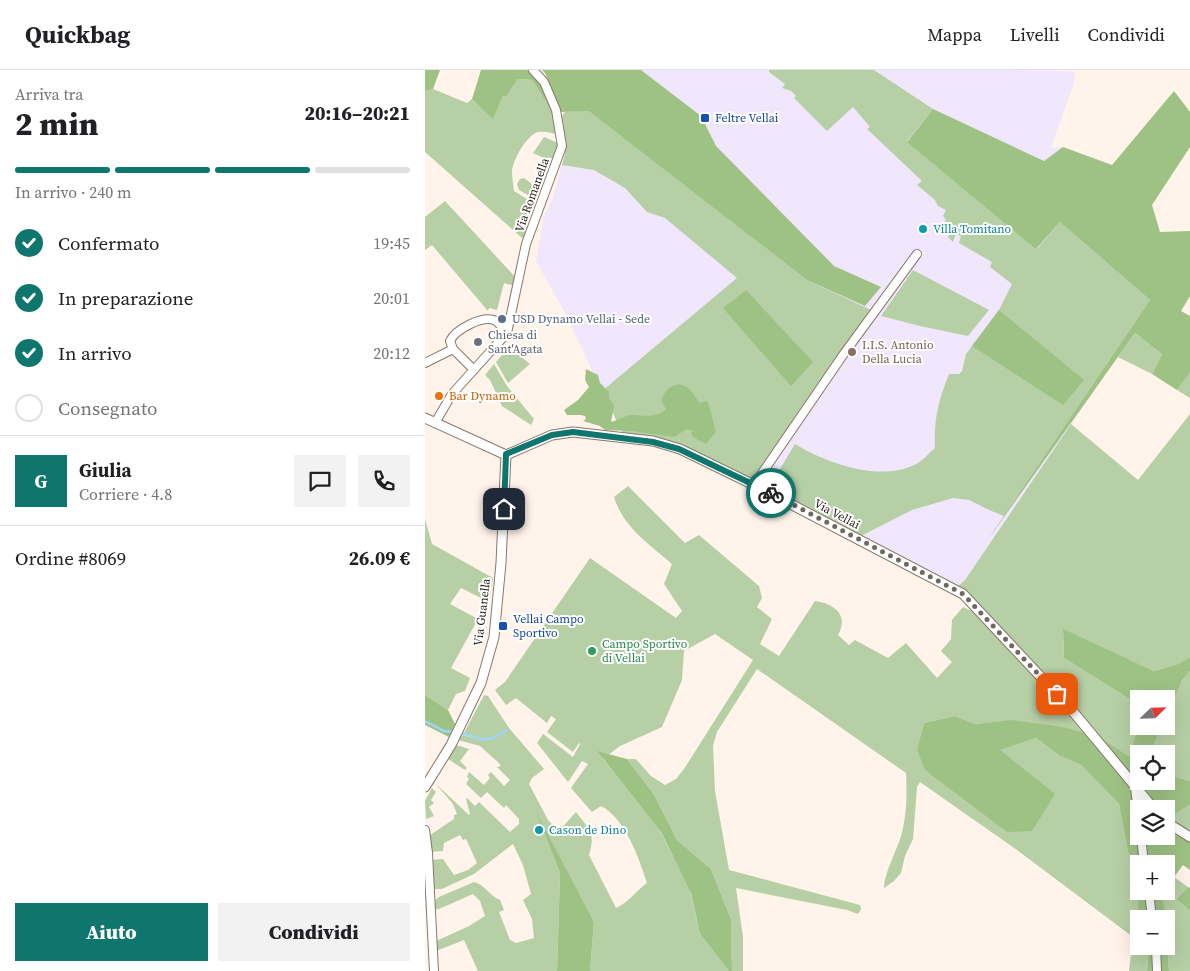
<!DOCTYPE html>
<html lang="it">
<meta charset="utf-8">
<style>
:root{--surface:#fff;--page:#f2f2f2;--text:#202124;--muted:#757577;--line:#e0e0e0;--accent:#0f766e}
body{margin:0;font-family:"Source Serif 4",serif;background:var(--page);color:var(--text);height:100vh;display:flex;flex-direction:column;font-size:19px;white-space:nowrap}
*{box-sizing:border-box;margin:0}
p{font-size:16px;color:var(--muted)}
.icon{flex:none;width:28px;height:28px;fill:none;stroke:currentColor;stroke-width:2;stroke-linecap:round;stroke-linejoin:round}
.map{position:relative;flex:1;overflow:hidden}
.side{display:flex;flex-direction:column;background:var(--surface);width:425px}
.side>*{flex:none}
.needle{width:32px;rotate:67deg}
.controls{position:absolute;left:705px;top:620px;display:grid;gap:10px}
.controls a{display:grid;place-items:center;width:45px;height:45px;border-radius:0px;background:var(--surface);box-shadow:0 5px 20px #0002;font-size:25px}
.pin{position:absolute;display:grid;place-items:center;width:42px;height:42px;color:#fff;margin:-21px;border-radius:10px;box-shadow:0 2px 8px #0006}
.courier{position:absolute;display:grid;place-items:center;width:50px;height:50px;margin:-25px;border:4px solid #0f766e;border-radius:50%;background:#fff;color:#222;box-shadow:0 1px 6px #0007}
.head em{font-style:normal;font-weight:800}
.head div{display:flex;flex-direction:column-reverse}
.head{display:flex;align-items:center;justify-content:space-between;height:85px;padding:0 15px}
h1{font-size:32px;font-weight:800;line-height:38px}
.bar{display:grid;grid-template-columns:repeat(4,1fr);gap:8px 5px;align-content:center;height:60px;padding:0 15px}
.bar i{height:6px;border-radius:4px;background:var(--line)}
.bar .selected{background:var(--accent)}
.bar p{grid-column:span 4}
.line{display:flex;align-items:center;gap:12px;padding:0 15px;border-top:1px solid var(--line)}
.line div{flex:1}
.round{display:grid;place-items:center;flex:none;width:52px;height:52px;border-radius:0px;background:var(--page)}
ol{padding:0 15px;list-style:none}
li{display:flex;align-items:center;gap:15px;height:55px}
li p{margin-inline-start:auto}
li .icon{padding:5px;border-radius:50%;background:var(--accent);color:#fff;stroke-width:4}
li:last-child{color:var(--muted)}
li i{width:28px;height:28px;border:2px solid var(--line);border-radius:50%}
.button{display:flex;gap:10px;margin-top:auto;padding:10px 15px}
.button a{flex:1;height:58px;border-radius:0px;background:var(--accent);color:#fff;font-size:20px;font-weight:800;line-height:58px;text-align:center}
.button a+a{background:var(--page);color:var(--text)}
header{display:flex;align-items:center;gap:30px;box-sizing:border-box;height:70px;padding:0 25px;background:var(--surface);border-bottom:1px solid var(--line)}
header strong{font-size:24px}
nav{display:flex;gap:28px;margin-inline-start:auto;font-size:18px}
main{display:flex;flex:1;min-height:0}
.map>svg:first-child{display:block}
.education{fill:#f0e7fd}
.green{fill:#b6cfa5}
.forest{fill:#9ec284}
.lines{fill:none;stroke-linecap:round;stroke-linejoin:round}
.stream{stroke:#9ed6f8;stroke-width:2.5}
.minor-casing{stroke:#88786a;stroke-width:10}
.tertiary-casing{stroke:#88786a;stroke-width:11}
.minor{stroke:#fff;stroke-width:8}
.tertiary{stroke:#fff;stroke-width:9}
.done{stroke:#706861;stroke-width:5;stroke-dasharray:0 9}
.route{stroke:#0f766e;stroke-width:6}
.transit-dot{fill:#1a4fb4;stroke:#fff;stroke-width:2}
.culture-dot{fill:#0f9aa8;stroke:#fff;stroke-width:2}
.service-dot{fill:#5c6f8a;stroke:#fff;stroke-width:2}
.worship-dot{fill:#6b7280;stroke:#fff;stroke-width:2}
.education-dot{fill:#8d6e63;stroke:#fff;stroke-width:2}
.food-dot{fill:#e8710a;stroke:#fff;stroke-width:2}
.leisure-dot{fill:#2e9e5b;stroke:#fff;stroke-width:2}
.labels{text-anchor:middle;stroke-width:4;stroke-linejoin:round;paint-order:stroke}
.transit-label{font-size:12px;fill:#164399;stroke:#fff;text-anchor:start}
.street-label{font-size:12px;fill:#231d17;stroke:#fff}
.culture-label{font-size:12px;fill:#0d838f;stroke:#fff;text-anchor:start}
.service-label{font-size:12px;fill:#4e5e75;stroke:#fff;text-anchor:start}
.worship-label{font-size:12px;fill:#5b616d;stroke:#fff;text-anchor:start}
.education-label{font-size:12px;fill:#785e54;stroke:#fff;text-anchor:start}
.food-label{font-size:12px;fill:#c56008;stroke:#fff;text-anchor:start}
.leisure-label{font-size:12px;fill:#27864d;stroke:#fff;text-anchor:start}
</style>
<header>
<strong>Quickbag</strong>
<nav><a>Mappa</a><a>Livelli</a><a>Condividi</a></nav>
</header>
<main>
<section class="side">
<div class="head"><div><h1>2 min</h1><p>Arriva tra</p></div><em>20:16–20:21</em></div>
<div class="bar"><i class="selected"></i><i class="selected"></i><i class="selected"></i><i></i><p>In arrivo · 240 m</p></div>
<ol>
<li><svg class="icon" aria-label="check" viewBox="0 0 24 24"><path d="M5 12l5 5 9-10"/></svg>Confermato<p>19:45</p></li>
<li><svg class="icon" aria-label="check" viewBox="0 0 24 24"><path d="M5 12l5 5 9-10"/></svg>In preparazione<p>20:01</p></li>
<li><svg class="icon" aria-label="check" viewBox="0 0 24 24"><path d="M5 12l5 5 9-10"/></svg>In arrivo<p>20:12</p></li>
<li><i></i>Consegnato</li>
</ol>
<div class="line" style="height:90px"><b class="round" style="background:var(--accent);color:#fff">G</b><div><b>Giulia</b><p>Corriere · 4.8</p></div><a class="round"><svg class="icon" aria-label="chat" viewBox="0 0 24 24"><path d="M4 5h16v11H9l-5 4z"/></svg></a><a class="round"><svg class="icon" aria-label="phone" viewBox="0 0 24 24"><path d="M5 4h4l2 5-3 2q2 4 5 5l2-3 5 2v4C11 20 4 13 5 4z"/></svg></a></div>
<div class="line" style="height:65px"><div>Ordine #8069</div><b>26.09 €</b></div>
<div class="button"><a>Aiuto</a><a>Condividi</a></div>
</section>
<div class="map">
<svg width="765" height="901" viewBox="0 0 765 901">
<rect width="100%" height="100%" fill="#fff3ea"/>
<!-- education -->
<path class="education" d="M164,0H582L639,1L649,2L650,10L626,78L638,77L687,95L739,168L765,178V180L540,510L532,517L331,411L324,410L177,321L140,243L111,191L119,146L128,128L140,83L137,46Z"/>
<!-- green -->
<path class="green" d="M344,0H449L508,39L482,71L612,179L635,152L725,230L579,446L564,440L544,430L528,428L487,440L436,466L344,417L370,374C401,393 454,412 489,395C497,392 504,383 510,378C509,348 513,332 524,304H534L537,301L541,284L574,240L587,214L565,197L567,192L534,173L536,166L531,164L528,172L523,167L524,162L514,157L521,150L518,146L521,140L513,136L510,130L492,115L497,111L442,59L445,57L428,37L402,61L369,28L371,26L366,21L357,18L360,14L344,2Z
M93,9L107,10L119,28L118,14L128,42L133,65C127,63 120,61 113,62C102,65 88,89 87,101C87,107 88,114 89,121L108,133L100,167L97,168L0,82V21L8,19L42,33L47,29L68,48L78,26L81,27Z
M164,40L382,210L446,240L329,408L324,410L280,388L198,364L177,321L312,208L240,148L222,142L200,118L169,100L137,95L140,83L137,46L140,42Z
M119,67L133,73L130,88H119L108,83Z
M99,108L115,120L110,129L94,120L92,114L95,109Z
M20,131L92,209L90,216L79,213L72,240L64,238L63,241L7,175L0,180V147Z
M488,200L564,240L543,266L495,256L456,246Z
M710,263L737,284L727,304L693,287Z
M84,277L105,294L83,313L71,292Z
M69,294L82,316L109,349L106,355L77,336L65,310L60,305Z
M765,303V328L752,320Z
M765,344V587L753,594L729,601L638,560L639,588L714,635V654L704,686L667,662L532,517L540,510L646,354L713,410Z
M203,416L260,473L274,465L334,516L337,528L332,537L347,549L335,574L354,586L390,531C410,534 424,545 413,565L424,575L430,570L463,588L481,573L512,608L527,592L516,581L526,569L527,550L538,537L555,545L663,664L580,651L550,654L530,646L499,653L492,679L574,680L611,668L635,686L656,695L694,734L703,782L711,803L713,845L715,849H714V876H724L722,901H704L708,867L592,780L495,712L492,717L488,769L480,786L476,803L469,811L459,818C459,804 472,780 476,766C482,745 482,724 481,703L332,599L292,662L288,676L290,721L304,800L435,835L436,839L433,844L422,840L311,818L318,867V901H307L306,849L286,799L252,770L228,723L202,689H211L226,706L240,715L251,709L259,699L328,590L290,564L259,581L257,610L237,657L195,676L178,689L234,759L265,820L275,864L304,901H165L169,852L115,752L135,803L132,901H53L39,870L11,881L9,872L44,856L60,846L55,831L48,824L14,839L7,840L9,831L14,827L49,812C60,815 65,826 75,830L79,840L74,842L85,870L91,873L109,868L107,849L98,830L106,824L98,795L88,774L49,804L17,819H10L7,816L5,790L18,789L29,805L43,800L52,793L41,769L38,770L35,765L19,773L18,781L4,782L2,767L29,749V745L32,744L28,734L10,713L44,745L45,744L41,729L42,728L50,736L54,732L85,762L94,754V749L81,735L79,738L62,722L56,728L41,714L44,709L42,707L44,702L59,715L65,708L63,705L66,702L79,716L85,710L72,697L76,696L74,693L55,676L33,670L38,665L49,668L39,663L59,625L63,626L84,658L119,699L107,708L104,714L123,750L134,761L151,742C164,759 171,763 164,785L191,838C203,833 211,821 222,813C214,788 200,748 176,736L167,742L146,718L163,694L157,691L143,712L112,673L118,664L148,687L155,674L161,678L154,673L148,682L122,662L131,649L126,646L122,653L91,628L81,635L70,620L80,612L165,488L251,548L257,541L239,514L247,494C224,474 198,457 189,427Z
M0,449L7,474L68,508L64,532L36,518L25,534L53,549L26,598L45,608L40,621L31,624L23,640L0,625Z
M765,601V711L741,704V684H725L737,656H741C741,637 753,615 765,601Z
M31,675L44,679L35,691L42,698L40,700L23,689Z
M7,718L11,722L6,730L9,733L4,737L9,746L1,749L0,731Z
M765,735V767L741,750Z
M749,807L763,817L751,829L765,841V901H744L738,822L747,818Z"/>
<!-- forest -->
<path class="forest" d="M0,0H15L8,19L0,21Z
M56,0H106L118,14L120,30L107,10L93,9L81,27L78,26L68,49L47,29Z
M117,0H216L276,46L291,76L409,196L456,217L440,236L382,210L164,41L136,42L120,3Z
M749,21L765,42V77L727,135L735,162L765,161V226L756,241L765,246V303L752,320L727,304L737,284L710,263L562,471L725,230L635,152L611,179L482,72L508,39L619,91L638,77L687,95Z
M321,220L388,292L366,316L298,238Z
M574,240L659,310L638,335L547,276Z
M161,299L173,305L175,313L184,322V328L189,336L186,352C192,350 200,346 206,345C218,345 231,349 241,339L236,330C238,327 240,322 243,319C257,307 268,321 274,333L282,331C286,339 288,353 291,362L281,374L268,367L266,363L268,361L262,359L249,367L207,361L180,360L175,356L158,351L161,349L160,346L156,345H142L139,340L153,330L164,317L160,310Z
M638,559L729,601L753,594L765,587V601L757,611L741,646V629H714V635L639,588Z
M0,625L23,640L30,654L24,667L0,655Z
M530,646L550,654L586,650L638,657L663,664L724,739H714V766L751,765L765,772V800L758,795L749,807L747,818L741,820V794H714V821H740L738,822L740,849H715L713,845L711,803L703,782L694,734L656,695L635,686L611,668L575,680L630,724L607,761L582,762L500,700L492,679L499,653Z
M714,654V656H737L725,684H714V711H741V704L765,711V735L741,750V739H730L667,662L704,686Z
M172,681L202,689L228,723L252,770L286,799L306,849L307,901H304L275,864L266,823L236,762Z
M111,742L169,852L165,901H132L135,803Z
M763,817L765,818V841L751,829Z
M741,861L744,901H722L724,876H741Z"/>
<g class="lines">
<!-- stream -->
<path class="stream" d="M0,651L19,661L29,662
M35,663C59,668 57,676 82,660"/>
<!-- minor casing -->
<g class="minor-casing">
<path id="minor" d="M0,293L28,279
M49,300L28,279L25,271C30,260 58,244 71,251C75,254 79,260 82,263
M10,353L27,324L82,263L101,174L137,76L131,40L119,12L108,0
M329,415L418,285L492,184
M710,718L714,748
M0,760L3,783L9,901
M716,766L719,794
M724,821L727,849
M731,876L732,901"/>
</g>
<!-- tertiary casing -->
<g class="tertiary-casing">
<path id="tertiary" d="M0,348L81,385L127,365L148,362L228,371L255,379L329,415L538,524L645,638L729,739
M0,717L26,675L56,613L69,567L76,493L81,385
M741,752L765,767"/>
</g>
<!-- minor -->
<use href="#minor" class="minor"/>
<!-- tertiary -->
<use href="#tertiary" class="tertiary"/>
</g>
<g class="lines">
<!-- done -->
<path class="done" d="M346,423L538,524L632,624"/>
<!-- route -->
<path class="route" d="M79,439L81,384L127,365L148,362L228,372L254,379L346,423"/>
</g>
<!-- markers -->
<g class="transit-dot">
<rect x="275" y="43" width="10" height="10" rx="2.5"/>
<rect x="73" y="551" width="10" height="10" rx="2.5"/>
</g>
<g class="culture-dot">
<circle cx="498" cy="159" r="5"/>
<circle cx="114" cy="760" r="5"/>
</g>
<circle class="service-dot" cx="77" cy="249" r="5"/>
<circle class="worship-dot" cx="53" cy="272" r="5"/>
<circle class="education-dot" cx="427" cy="282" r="5"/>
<circle class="food-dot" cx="14" cy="326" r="5"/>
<circle class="leisure-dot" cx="167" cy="581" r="5"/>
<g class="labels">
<!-- transit labels -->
<g class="transit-label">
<text x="290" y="52">Feltre Vellai</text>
<text x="88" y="553">Vellai Campo<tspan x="88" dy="14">Sportivo</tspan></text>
</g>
<!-- street labels -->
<g class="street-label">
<text transform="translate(107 125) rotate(-70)" y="4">Via Romanella</text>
<text transform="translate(412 444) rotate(28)" y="4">Via Vellai</text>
<text transform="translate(57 542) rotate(-83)" y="4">Via Guanella</text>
</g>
<!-- culture labels -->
<g class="culture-label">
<text x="508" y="163">Villa Tomitano</text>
<text x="124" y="764">Cason de Dino</text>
</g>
<!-- service labels -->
<g class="service-label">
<text x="87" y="253">USD Dynamo Vellai - Sede</text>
</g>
<!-- worship labels -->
<g class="worship-label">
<text x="63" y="269">Chiesa di<tspan x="63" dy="14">Sant'Agata</tspan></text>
</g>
<!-- education labels -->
<g class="education-label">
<text x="437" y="279">I.I.S. Antonio<tspan x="437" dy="14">Della Lucia</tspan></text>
</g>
<!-- food labels -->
<g class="food-label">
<text x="24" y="330">Bar Dynamo</text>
</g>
<!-- leisure labels -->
<g class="leisure-label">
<text x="177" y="578">Campo Sportivo<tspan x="177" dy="14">di Vellai</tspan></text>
</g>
</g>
</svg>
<div class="controls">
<a><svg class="needle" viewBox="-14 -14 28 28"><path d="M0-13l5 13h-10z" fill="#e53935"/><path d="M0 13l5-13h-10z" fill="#757577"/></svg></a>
<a><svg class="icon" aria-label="locate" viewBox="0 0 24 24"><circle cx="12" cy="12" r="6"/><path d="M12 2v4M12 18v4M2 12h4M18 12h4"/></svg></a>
<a><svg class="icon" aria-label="layers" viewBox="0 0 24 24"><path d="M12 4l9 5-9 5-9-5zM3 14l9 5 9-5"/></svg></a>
<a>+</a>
<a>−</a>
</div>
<div class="pin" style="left:632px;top:624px;background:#ea580c"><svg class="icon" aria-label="bag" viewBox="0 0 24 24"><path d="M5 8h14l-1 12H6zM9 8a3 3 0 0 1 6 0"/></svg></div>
<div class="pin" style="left:79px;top:439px;background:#1f2937"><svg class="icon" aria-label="home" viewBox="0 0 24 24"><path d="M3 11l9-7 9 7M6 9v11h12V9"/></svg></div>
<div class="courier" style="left:346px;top:423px"><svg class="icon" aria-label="bike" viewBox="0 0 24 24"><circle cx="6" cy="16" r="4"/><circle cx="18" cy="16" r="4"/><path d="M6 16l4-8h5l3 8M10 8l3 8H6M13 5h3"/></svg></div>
</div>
</main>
